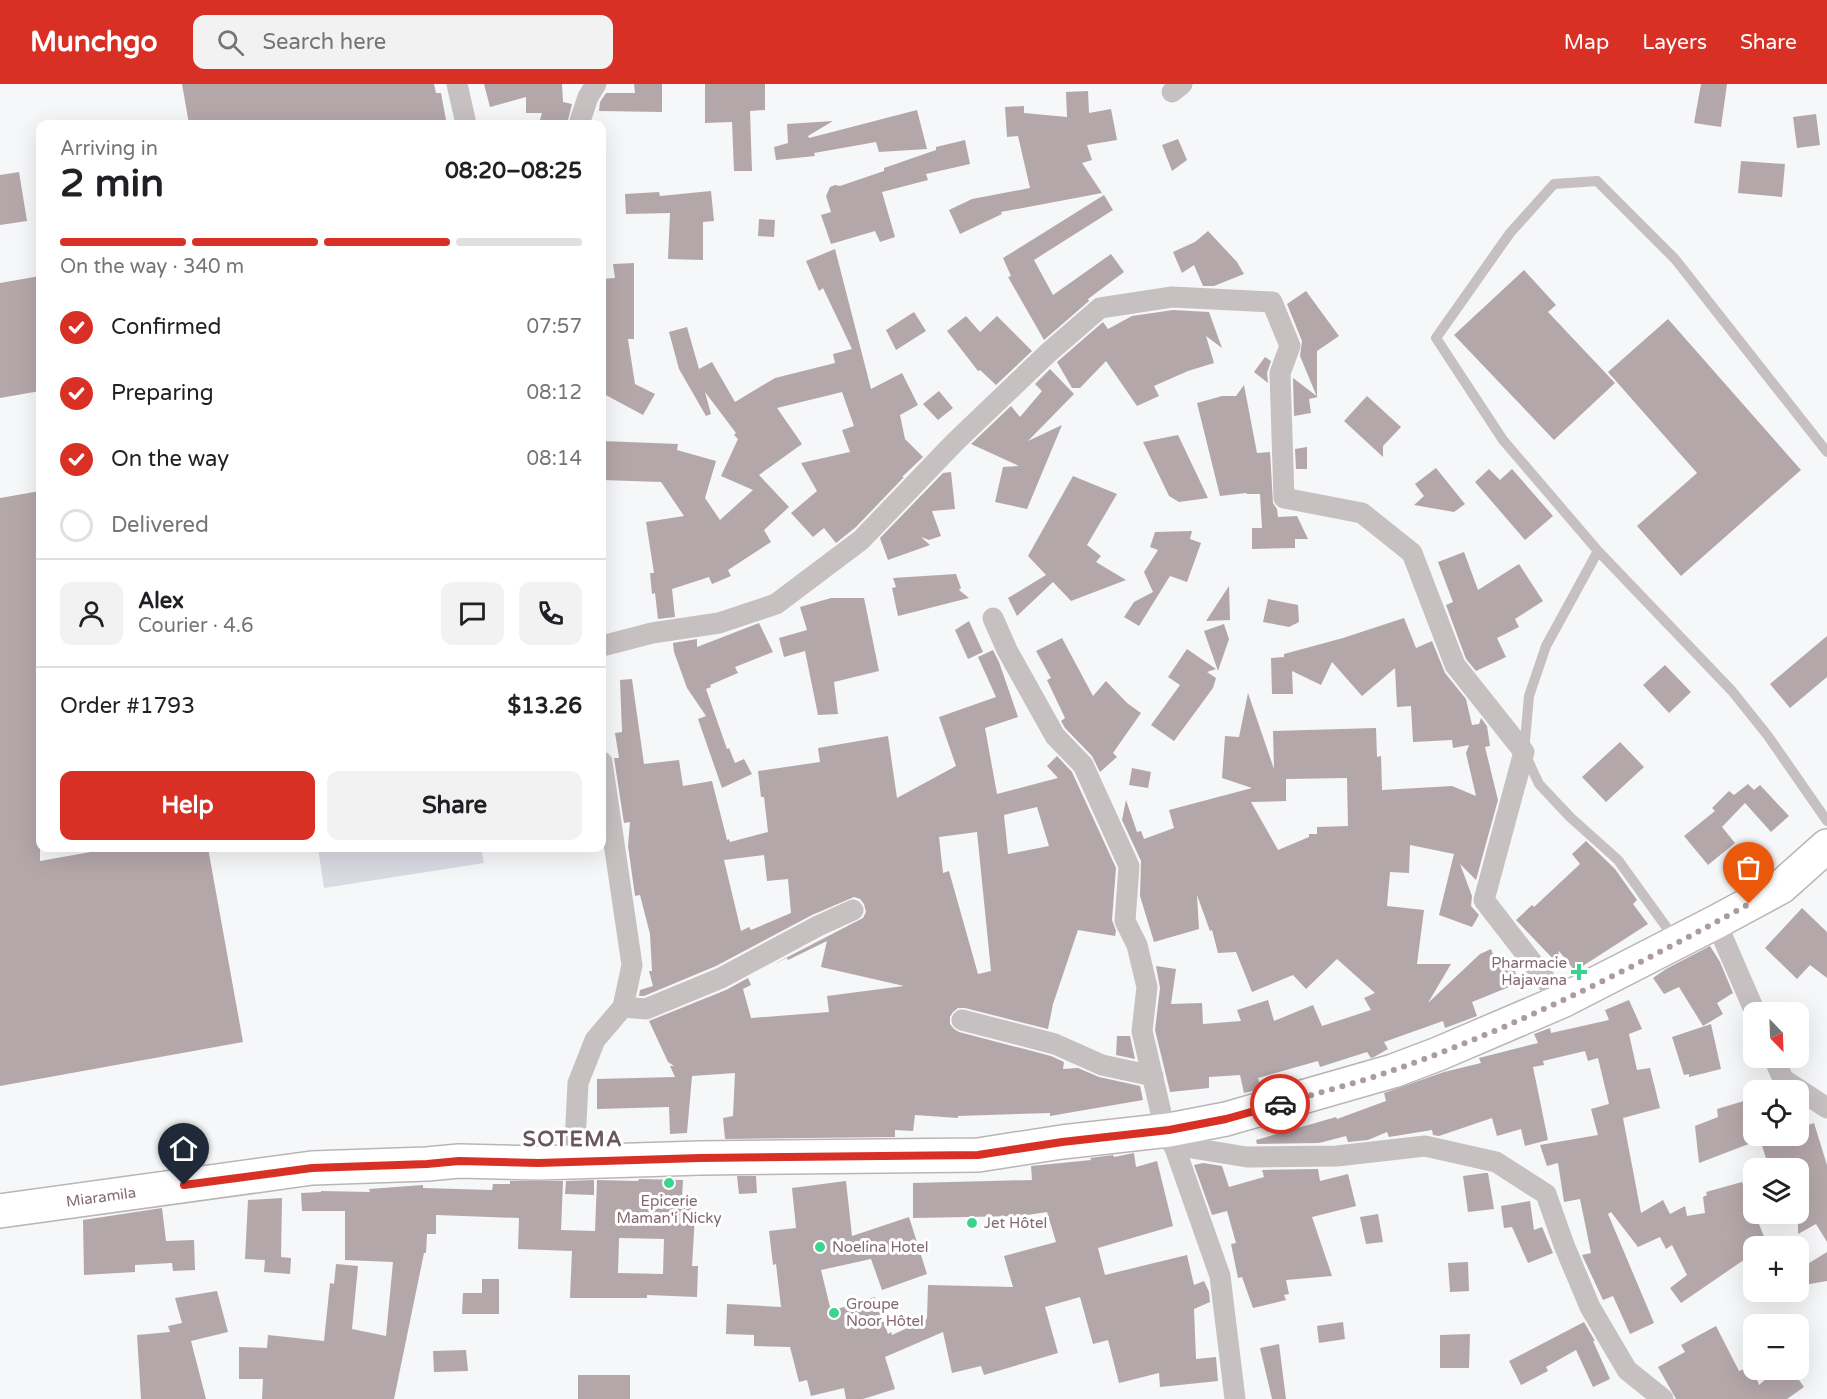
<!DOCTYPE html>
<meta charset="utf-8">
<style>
:root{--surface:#fff;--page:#f2f2f2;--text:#202124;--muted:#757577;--line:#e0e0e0;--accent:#d93025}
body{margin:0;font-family:"Varela Round",sans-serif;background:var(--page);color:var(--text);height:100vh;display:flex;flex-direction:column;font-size:22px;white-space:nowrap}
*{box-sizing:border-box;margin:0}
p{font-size:20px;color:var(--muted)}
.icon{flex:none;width:33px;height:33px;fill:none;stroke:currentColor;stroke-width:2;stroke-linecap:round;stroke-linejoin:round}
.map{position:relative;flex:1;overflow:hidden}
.sheet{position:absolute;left:36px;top:36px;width:570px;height:732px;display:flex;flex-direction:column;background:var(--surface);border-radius:12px;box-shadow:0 6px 24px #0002}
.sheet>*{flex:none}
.needle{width:39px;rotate:157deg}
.buttons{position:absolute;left:1743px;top:918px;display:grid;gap:12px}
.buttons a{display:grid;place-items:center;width:66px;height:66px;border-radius:12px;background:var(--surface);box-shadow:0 6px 24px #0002;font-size:30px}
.pin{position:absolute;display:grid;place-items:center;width:51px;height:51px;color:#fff;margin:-62px -26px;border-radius:50% 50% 50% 0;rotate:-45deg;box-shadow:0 0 6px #0007}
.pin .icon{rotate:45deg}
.courier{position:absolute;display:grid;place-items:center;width:60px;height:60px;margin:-30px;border:4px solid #d93025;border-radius:50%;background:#fff;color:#222;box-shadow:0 2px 8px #0007}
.headline em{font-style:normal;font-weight:700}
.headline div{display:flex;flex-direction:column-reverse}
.headline{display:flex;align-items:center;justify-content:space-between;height:102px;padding:0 24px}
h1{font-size:39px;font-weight:700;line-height:45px}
.bar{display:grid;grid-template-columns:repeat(4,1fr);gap:9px 6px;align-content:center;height:72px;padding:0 24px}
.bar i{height:8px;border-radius:4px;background:var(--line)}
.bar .selected{background:var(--accent)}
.bar p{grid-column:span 4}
.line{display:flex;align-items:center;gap:15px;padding:0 24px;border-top:2px solid var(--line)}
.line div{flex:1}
.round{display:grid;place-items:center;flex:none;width:63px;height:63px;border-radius:12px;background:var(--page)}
ol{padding:0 24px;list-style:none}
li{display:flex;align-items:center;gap:18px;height:66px}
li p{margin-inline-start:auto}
li .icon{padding:6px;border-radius:50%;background:var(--accent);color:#fff;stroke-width:4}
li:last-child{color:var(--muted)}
li i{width:33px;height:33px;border:3px solid var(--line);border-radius:50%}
.action{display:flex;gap:12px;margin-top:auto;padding:12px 24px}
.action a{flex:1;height:69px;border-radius:12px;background:var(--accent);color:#fff;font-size:24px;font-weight:700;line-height:69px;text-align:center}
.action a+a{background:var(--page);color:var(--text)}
header{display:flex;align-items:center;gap:36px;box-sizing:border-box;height:84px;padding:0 30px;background:var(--accent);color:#fff}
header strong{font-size:28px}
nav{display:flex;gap:33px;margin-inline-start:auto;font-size:21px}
.search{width:420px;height:54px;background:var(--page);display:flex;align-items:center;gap:15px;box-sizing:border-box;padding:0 21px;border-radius:12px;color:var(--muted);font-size:22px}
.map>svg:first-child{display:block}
.green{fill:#dadbe2}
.building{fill:#b4a7aa;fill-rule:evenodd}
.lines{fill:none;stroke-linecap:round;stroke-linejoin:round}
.primary-casing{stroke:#bbb4b5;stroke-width:36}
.service{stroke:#c7c0c1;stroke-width:10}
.minor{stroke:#c7c0c1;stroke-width:21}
.primary{stroke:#fff;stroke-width:33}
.done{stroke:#ac9ba0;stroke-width:6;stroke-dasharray:0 10.8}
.route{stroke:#d93025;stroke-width:8}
.poi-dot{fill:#3ad48e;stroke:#fff;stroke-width:2}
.labels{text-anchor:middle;stroke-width:6;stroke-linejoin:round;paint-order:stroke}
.poi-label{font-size:15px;fill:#846a70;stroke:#fff;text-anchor:start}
.street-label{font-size:15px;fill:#846a70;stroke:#fff}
.district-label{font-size:21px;font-weight:bold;letter-spacing:1.5px;fill:#6a575c;stroke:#fff}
</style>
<header>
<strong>Munchgo</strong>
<div class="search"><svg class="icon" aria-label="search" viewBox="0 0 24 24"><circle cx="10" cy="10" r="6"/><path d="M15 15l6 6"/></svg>Search here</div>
<nav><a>Map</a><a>Layers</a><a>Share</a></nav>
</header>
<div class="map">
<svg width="1827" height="1315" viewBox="0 0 1827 1315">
<rect width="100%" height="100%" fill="#f6f7f8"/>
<!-- green -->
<path class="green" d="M318,764H481L484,779L324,804Z"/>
<!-- building -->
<path class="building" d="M182,0H434L436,9H441L446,36L419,40H189Z
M484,0H562L563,18L572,20L567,40L540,36L542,29H526V13L490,23Z
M634,0H662V28L599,27L600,18L606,9H635Z
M705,0H765V26L750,27L752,87H734L732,38L705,39Z
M1701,0H1727L1721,43L1694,39Z
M1088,7L1089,29L1111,25L1117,56L1087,61L1092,76L1082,79L1102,109L1001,128L1002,130L960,150L949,126L972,115L1030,104L1018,52L1007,53L1005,23L1024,22V29L1067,33L1066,8Z
M917,26L927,65L879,68L876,58L814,69L815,72L776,76L774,63L788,59L787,40L833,37L808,52L809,54Z
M1816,30L1820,61L1797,64L1793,33Z
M1178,55L1187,76L1172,87L1162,61Z
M965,56L970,80L926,90L928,96L882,108L895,153L880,158L875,147L831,160L821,131L831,128L826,112L830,103L835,101L840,102L884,87V84L936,66V63Z
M1741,77L1785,80L1782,113L1738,109Z
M19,88L27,137L0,141V91Z
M711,107L714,137L703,138V176L668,175L670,129L626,130L625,110L659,108L660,112Z
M1104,111L1113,126L1034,176L1053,211L1111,170L1124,188L1088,215L1089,217L1044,256L1008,193L1011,192L1003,174Z
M759,135L775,136L774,153L758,152Z
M1208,147L1237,178L1244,190L1214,202H1203L1194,181L1182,189L1173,168L1195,158Z
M835,165L860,262L853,264L860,262L871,305L902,289L918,321L900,331L905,355L923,373L902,393H904L856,443L836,459L824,444L813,453L791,429L817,407L801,379L850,368L842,346L854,342L842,308L777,324L802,360L759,391L789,423L764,446L771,458L728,486L731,492L712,500L709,493L672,505L675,533L658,535L655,509L652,510L650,489H654L646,438L684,432L661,398L602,396V357L678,360L677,366L716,377L705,414L720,436L753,406L721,392L738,355L734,351L736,349L705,308L711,330L706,332L679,285L669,248L687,243L699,285L712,278L735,318L775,294L835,279L833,270L852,265L823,204L819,207L806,177Z
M634,179V255H628L635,300L655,310L643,331L602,309V195L615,194L613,180Z
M1524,186L1556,221L1548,228L1615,299L1554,356L1454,251Z
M40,192V307L0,314V199Z
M1306,207L1339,252L1317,267V313L1300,272L1302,257L1287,220Z
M1173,226L1209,228L1222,264L1206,252L1214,279L1188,287L1154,302L1159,312L1137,322L1106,277L1080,304H1072L1057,278L1103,238L1108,245L1132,232Z
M914,228L926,247L896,266L886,246Z
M966,232L980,248L997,232L1032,267L996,301L980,286L978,287L947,247Z
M1668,235L1801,386L1681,492L1637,442L1697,389L1608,288Z
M1265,273L1271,277L1267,289L1268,299L1254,288Z
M1050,285L1074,310L1028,357L1062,341L1027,425L995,418L1003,383L1019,382L971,360L1011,322L1020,333L1042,307L1035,300Z
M1293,294L1318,313L1309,315L1311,329L1294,332Z
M1244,301L1257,369L1270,368L1273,419L1277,425L1278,433L1297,432L1308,455H1295V464L1252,465V444H1262L1260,410H1247L1246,409L1220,412L1197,319L1222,312H1236Z
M939,307L953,324L938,336L923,320Z
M1367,312L1401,343L1383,362V373L1344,337Z
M1178,351L1208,414L1179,418L1169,412L1143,358Z
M1307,363V385H1296L1295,365Z
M1436,384L1465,420L1454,428L1414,421L1424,412L1415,400Z
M1489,385L1500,396L1512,385L1553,432L1525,456L1475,398Z
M951,388L955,425L932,427L941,452L929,456L921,453L930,461L888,476L880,454L943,389Z
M1073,392L1117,410L1087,461L1101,472L1096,478L1126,496L1071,517L1053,498L1017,532L1008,514L1046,491L1028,472Z
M40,407V777L113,764H208L243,958L0,1002V414Z
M1192,447L1190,455L1201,459L1187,498L1170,492L1139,542L1124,533L1134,518L1153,508L1144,488L1158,466L1150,463L1155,448Z
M1464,468L1478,506L1519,480L1543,517L1515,535L1519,543L1497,554L1506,573L1476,587L1466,575L1446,521L1453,518L1438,478Z
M956,490L961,504L959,506L969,514L898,532L892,504L896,503L893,494Z
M1229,502L1230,536L1206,537Z
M831,514H864L879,587L834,598L838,630L818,631L805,567L784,573L779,554L807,546L800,523Z
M1268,515L1298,521L1299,538L1289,543L1263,538Z
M1404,534L1416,564L1432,557L1445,589L1466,615L1472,641L1479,640L1481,634L1487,642L1490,662L1485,663L1498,716L1476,796L1460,780L1472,812L1471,822L1479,831L1472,843L1439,831L1454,770L1410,761L1409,789L1390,788L1387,822L1424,826L1417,880H1451L1428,919L1480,870L1491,865L1498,883L1512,879L1519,899L1472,918L1477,932L1445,944L1443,937L1384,958L1388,965L1374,973L1371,974L1367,968L1320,983L1318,977L1258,994L1261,1005L1244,1009L1240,991L1209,993V1004L1170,1008L1155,946L1160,904L1156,882L1176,885L1171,920L1202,919L1203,940L1241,937L1237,926L1268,916L1274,937L1313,921L1322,942L1371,926L1364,914L1375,909L1337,875L1306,905L1293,891L1252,908L1236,868L1218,869L1212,846L1210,847L1197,811L1199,845L1154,858L1140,812L1141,777L1122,736L1126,716L1137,748L1141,747L1144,755L1174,744L1169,726L1252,704L1222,694L1225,652L1239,653L1248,609L1274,685L1273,647L1376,644L1377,673L1381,672L1382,706L1452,702L1476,712L1466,669L1469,661L1453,664L1452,656L1413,658L1411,622L1397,623L1395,584L1362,612L1332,578L1321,601L1292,587L1293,610H1272L1271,574L1284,573V570L1343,554ZM1347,694L1348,742L1317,743V750H1309V753L1278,766L1251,718L1286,717V695Z
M969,537L983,568L968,575L955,546Z
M759,539L773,568L735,583L738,589L710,601L711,603L706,605L727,665L729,664L735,679L744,675L752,690L722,704L698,635L706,632L687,604L674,568L673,559L697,555V563Z
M1224,540L1229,555L1218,587L1204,547Z
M1827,552V593L1790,624L1770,600Z
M1062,554L1093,612L1106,597L1127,619L1141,629L1113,669L1117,673L1100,688L1092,672L1065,644L1061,637L1065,634L1047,596L1051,594L1036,567Z
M1187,565L1216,585L1207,588L1216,594L1213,604L1174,657L1151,641L1180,601L1168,593Z
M993,566L999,578L1018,633L985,644L997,710L1058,694L1047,682L1057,672L1072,688L1116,784L1112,836L1116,847L1115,852L1078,846L1053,920L1048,945L965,924H958L953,928L950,933V940L954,945L959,948L1051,972L1064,978L1063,985L1078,984L1099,993L1140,1002L1143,1016L1050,1032V1029L958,1032V1034L915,1031L913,1047L895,1046V1053L725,1055L723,1034L733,1032L735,989L692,992L687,1049L670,1050L669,1023L597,1025V995L675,993L670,982H674L668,978L649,937L726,906L748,894L751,901L743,905L751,934L829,928L827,912L904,902L821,883L827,857L788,876L787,874L776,879L863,834L866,828L864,820L860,815L854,813L812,831L716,882L644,912H639L640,906L653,902L649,887H652L650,850L640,811L635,812L628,762L630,738L624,739L614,674H619L615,649L622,648L620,596L632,595L644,680L679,676L683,702L712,697L727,756L729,755L730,758L768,748L764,713H761L758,687L820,678L818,664L888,652L897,714L956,682L939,633L996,613L978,573ZM1037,723L1049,762L1008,770L1004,731ZM977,748L991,887L978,890L949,787L943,789L939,753ZM764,771L767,797L788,795L791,829L751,846L749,843L741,847L724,776Z
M1665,581L1691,608L1669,629L1643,601Z
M1620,658L1644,683L1606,718L1582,693Z
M1132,684L1151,688L1148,704L1129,701Z
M1748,700L1754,706L1760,701L1789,732L1771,748L1745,719L1722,743L1735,759L1708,781L1684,752L1715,727L1712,724L1729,707L1734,711Z
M1586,757L1615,785L1637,816L1633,820L1648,840L1575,887L1559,867L1557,879L1516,836L1532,821L1534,823L1580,780L1572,770Z
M1802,824L1827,848V894L1810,881L1797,895L1765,864Z
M1710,862L1720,878L1733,909L1717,919L1723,930L1703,942L1679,903L1664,910L1653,894L1666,885Z
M1629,916L1642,945L1629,950L1637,986L1650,984L1660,1024L1623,1034L1641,1129L1663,1116L1670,1130L1685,1122L1687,1132L1705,1129L1703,1113L1707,1111L1706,1108L1742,1098L1767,1160L1763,1162H1754V1169L1681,1219L1670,1204L1687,1191L1672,1161L1666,1165L1660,1153L1638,1163L1611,1128L1608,1130L1654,1239L1630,1250L1613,1212L1603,1216L1582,1171L1591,1169L1580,1115L1564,1118L1558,1079L1547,1082L1540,1061L1598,1051L1591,1025L1609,1020L1598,974L1588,977L1585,967L1543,977L1544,981L1533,983L1548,1056L1525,1062L1521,1045L1497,1052L1492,1034L1439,1052L1433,1051L1432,1046L1389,1053L1387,1048L1368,1056L1348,1058L1346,1052L1319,1059L1257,1060L1256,1056L1336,1033L1337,1035L1386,1017L1384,1009L1444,988L1481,979L1479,974L1538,959L1534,950L1550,944L1551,949L1609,936L1605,926Z
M1711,940L1721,985L1689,993V990L1684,991L1672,953Z
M1117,952H1130L1135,975L1116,971Z
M1754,1014V1058L1699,1079L1695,1042L1718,1033L1717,1025Z
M1814,1039L1827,1081V1158L1816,1140L1798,1150V1084H1769L1759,1052H1798V1044Z
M1134,1069L1136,1083L1157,1077L1173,1142L1098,1164L1105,1191L1187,1171L1194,1201L1204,1197L1209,1208L1210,1218L1194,1225L1196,1275L1216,1273L1218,1297L1160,1303L1159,1289L1119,1299L1108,1256L1093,1260L1080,1213L1045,1223L1058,1269L984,1291L981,1282L952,1289L943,1248L885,1273L895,1305L863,1315H846L844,1304L811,1312L807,1296L799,1298L790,1263L754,1262V1251L726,1250L727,1220L781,1223L776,1180L773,1181L769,1147L796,1144L792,1104L846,1097L852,1152L909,1133L927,1190L882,1206L871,1175L821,1186L831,1227L875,1213L888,1250L891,1248L892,1251L927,1235L928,1201L1013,1203L1004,1172L1056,1158L1047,1128L1021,1132L913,1134V1099L1032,1096L1031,1082L1091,1076L1090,1074L1113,1071L1114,1073Z
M1203,1079L1222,1082L1229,1103L1264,1093L1262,1086L1318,1085L1320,1097L1348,1090L1356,1122L1312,1133L1332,1192L1286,1196L1289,1210L1284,1211L1286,1216L1253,1224L1242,1193L1238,1194L1231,1160L1236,1159L1227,1127L1212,1131L1194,1081Z
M1485,1089H1488L1494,1125L1468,1128L1463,1092Z
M737,1092H756L757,1109L739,1110Z
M639,1095L683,1096L682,1114L696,1115L692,1182H698L697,1213L647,1211V1214H570L572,1167L518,1165L519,1134L436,1131V1150H427L426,1169H424L394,1315H262L263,1295H239V1263L267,1264L268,1251L324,1257L330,1199L334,1200L336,1180L358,1182L352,1245L386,1252L393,1178L345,1176V1127H302L301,1109L321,1108V1107L370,1108L369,1105L423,1101V1104L492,1106L493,1100H510V1097H563L561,1146L595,1147L597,1096L638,1097ZM619,1154L664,1155L663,1190L618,1189Z
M594,1096V1111L565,1110L566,1097Z
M282,1114L281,1173L291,1174L290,1190L264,1188L265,1176L245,1175L248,1116Z
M1530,1117L1534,1146L1542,1143L1553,1169L1528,1179L1512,1143L1504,1144L1501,1122Z
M162,1124L166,1157L194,1156L195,1186L173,1187L172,1179L135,1181V1188L84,1191L83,1136Z
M1378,1130L1383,1158L1366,1160L1360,1133Z
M1827,1168V1197L1798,1202V1186Z
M1468,1178L1469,1207L1450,1208L1448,1179Z
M482,1195H499V1230H462L463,1209H482Z
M217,1207L228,1248L191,1257L206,1315H141L137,1251L170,1248L168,1242L182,1239L175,1214Z
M1343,1238L1345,1255L1319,1259L1317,1242Z
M1584,1238L1595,1257H1593L1610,1295L1593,1303L1576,1266L1546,1283L1548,1287L1521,1301L1509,1277Z
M1716,1242L1739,1287L1752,1282L1759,1301L1774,1288L1777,1294L1788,1286H1792L1804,1303L1787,1315H1676L1658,1283L1685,1268L1681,1261Z
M1470,1250L1469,1284H1440V1251Z
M1279,1260L1286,1315H1272L1260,1264Z
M466,1266L468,1287L434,1288L433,1267Z
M578,1291H630V1315H578Z"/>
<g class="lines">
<!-- primary casing -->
<g class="primary-casing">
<g id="primary">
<path id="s1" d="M0,1127L312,1084L427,1080L459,1077L538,1079L700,1074L978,1071L1062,1058L1169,1046L1226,1035L1393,987L1438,970L1562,917L1716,838L1781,803L1827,762"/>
</g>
</g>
<!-- service -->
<path class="service" d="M1827,368L1675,175L1597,97L1554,100L1510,149L1436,254L1503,356L1598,467L1732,607L1768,652L1827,737
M1598,467L1546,562L1529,612L1524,668L1539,700L1570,733L1618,776L1675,855"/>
<!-- minor -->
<path class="minor" d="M457,0L466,40
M1172,8L1182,0
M579,40L588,13L596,0
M993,534L1007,566L1055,652L1083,681L1129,782L1125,837L1137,861L1147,903L1142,947L1165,1046
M602,562L652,549L719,539L776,520L861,456L955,358L1048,269L1100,224L1172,213L1272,218L1290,262L1280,289L1284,414L1362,429L1412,469L1455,581L1524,668L1484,816L1562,917
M1716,838L1755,928
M623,923L646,925L721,894L818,842L853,826
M962,936L1055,960L1102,981L1153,992
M1774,974L1783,995L1827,1024
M1170,1050L1220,1192L1235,1315
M1173,1061L1247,1073L1337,1072L1425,1062L1496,1078L1546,1110L1564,1161L1590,1223L1627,1286L1663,1315
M574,1079L578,999L595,956L623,923L632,881L602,678"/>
<!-- primary -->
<use href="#primary" class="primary"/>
</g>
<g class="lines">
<!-- done -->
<path class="done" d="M1280,1020C1318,1009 1357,999 1394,986C1517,943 1635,883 1749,820"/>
<!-- route -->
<path class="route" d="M184,1101L312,1084L427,1080L459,1077L538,1079L700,1074L978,1071L1062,1058L1169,1046L1226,1035L1280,1020"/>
</g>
<!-- markers -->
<g class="poi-dot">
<path d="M1576 879h6v6h6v6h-6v6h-6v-6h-6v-6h6z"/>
<circle cx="669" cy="1099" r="6"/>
<circle cx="972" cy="1139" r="6"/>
<circle cx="820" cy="1163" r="6"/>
<circle cx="834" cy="1229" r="6"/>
</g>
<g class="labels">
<!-- poi labels -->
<g class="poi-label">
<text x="1567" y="884" text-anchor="end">Pharmacie<tspan x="1567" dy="17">Hajavana</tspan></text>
<text x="669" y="1122" text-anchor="middle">Epicerie<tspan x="669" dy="17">Maman'i Nicky</tspan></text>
<text x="984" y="1144">Jet Hôtel</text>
<text x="832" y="1168">Noelina Hotel</text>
<text x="846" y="1225">Groupe<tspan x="846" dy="17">Noor Hôtel</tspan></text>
</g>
<!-- street labels -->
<g class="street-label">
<text dy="5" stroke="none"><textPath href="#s1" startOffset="102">Miaramila</textPath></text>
</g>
<!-- district labels -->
<g class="district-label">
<text x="573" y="1062">SOTEMA</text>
</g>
</g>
</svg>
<div class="buttons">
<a><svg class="needle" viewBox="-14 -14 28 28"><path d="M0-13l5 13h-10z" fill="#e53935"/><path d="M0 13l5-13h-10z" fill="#757577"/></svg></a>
<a><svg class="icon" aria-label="locate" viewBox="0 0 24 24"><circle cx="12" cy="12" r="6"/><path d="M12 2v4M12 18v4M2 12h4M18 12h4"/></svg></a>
<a><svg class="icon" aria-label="layers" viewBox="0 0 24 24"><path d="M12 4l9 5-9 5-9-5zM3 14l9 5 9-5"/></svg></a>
<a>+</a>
<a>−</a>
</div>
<div class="pin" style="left:1749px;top:820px;background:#ea580c"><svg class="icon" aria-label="bag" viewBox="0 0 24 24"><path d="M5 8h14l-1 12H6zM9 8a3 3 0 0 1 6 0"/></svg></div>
<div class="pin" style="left:184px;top:1101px;background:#1f2937"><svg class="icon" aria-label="home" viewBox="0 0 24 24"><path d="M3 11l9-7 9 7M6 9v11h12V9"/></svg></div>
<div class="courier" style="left:1280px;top:1020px"><svg class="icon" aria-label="car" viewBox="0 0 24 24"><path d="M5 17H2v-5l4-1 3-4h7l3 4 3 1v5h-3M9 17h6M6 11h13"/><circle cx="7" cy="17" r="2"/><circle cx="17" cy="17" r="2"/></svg></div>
<section class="sheet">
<div class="headline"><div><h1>2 min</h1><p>Arriving in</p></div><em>08:20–08:25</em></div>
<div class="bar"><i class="selected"></i><i class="selected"></i><i class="selected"></i><i></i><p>On the way · 340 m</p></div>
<ol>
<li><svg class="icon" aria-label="check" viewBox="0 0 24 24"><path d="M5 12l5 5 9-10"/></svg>Confirmed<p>07:57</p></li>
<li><svg class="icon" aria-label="check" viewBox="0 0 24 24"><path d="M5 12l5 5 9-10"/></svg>Preparing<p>08:12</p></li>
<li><svg class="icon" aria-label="check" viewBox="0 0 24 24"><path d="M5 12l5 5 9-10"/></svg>On the way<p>08:14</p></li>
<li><i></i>Delivered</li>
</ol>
<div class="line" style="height:108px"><a class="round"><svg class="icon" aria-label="person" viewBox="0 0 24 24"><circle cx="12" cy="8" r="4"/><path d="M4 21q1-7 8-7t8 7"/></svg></a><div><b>Alex</b><p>Courier · 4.6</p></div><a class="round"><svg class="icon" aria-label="chat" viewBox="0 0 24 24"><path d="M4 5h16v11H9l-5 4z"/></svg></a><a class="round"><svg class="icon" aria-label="phone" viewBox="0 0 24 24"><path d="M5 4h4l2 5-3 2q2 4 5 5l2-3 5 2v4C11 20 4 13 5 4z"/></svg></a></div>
<div class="line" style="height:78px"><div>Order #1793</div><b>$13.26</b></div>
<div class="action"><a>Help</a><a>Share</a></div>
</section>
</div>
